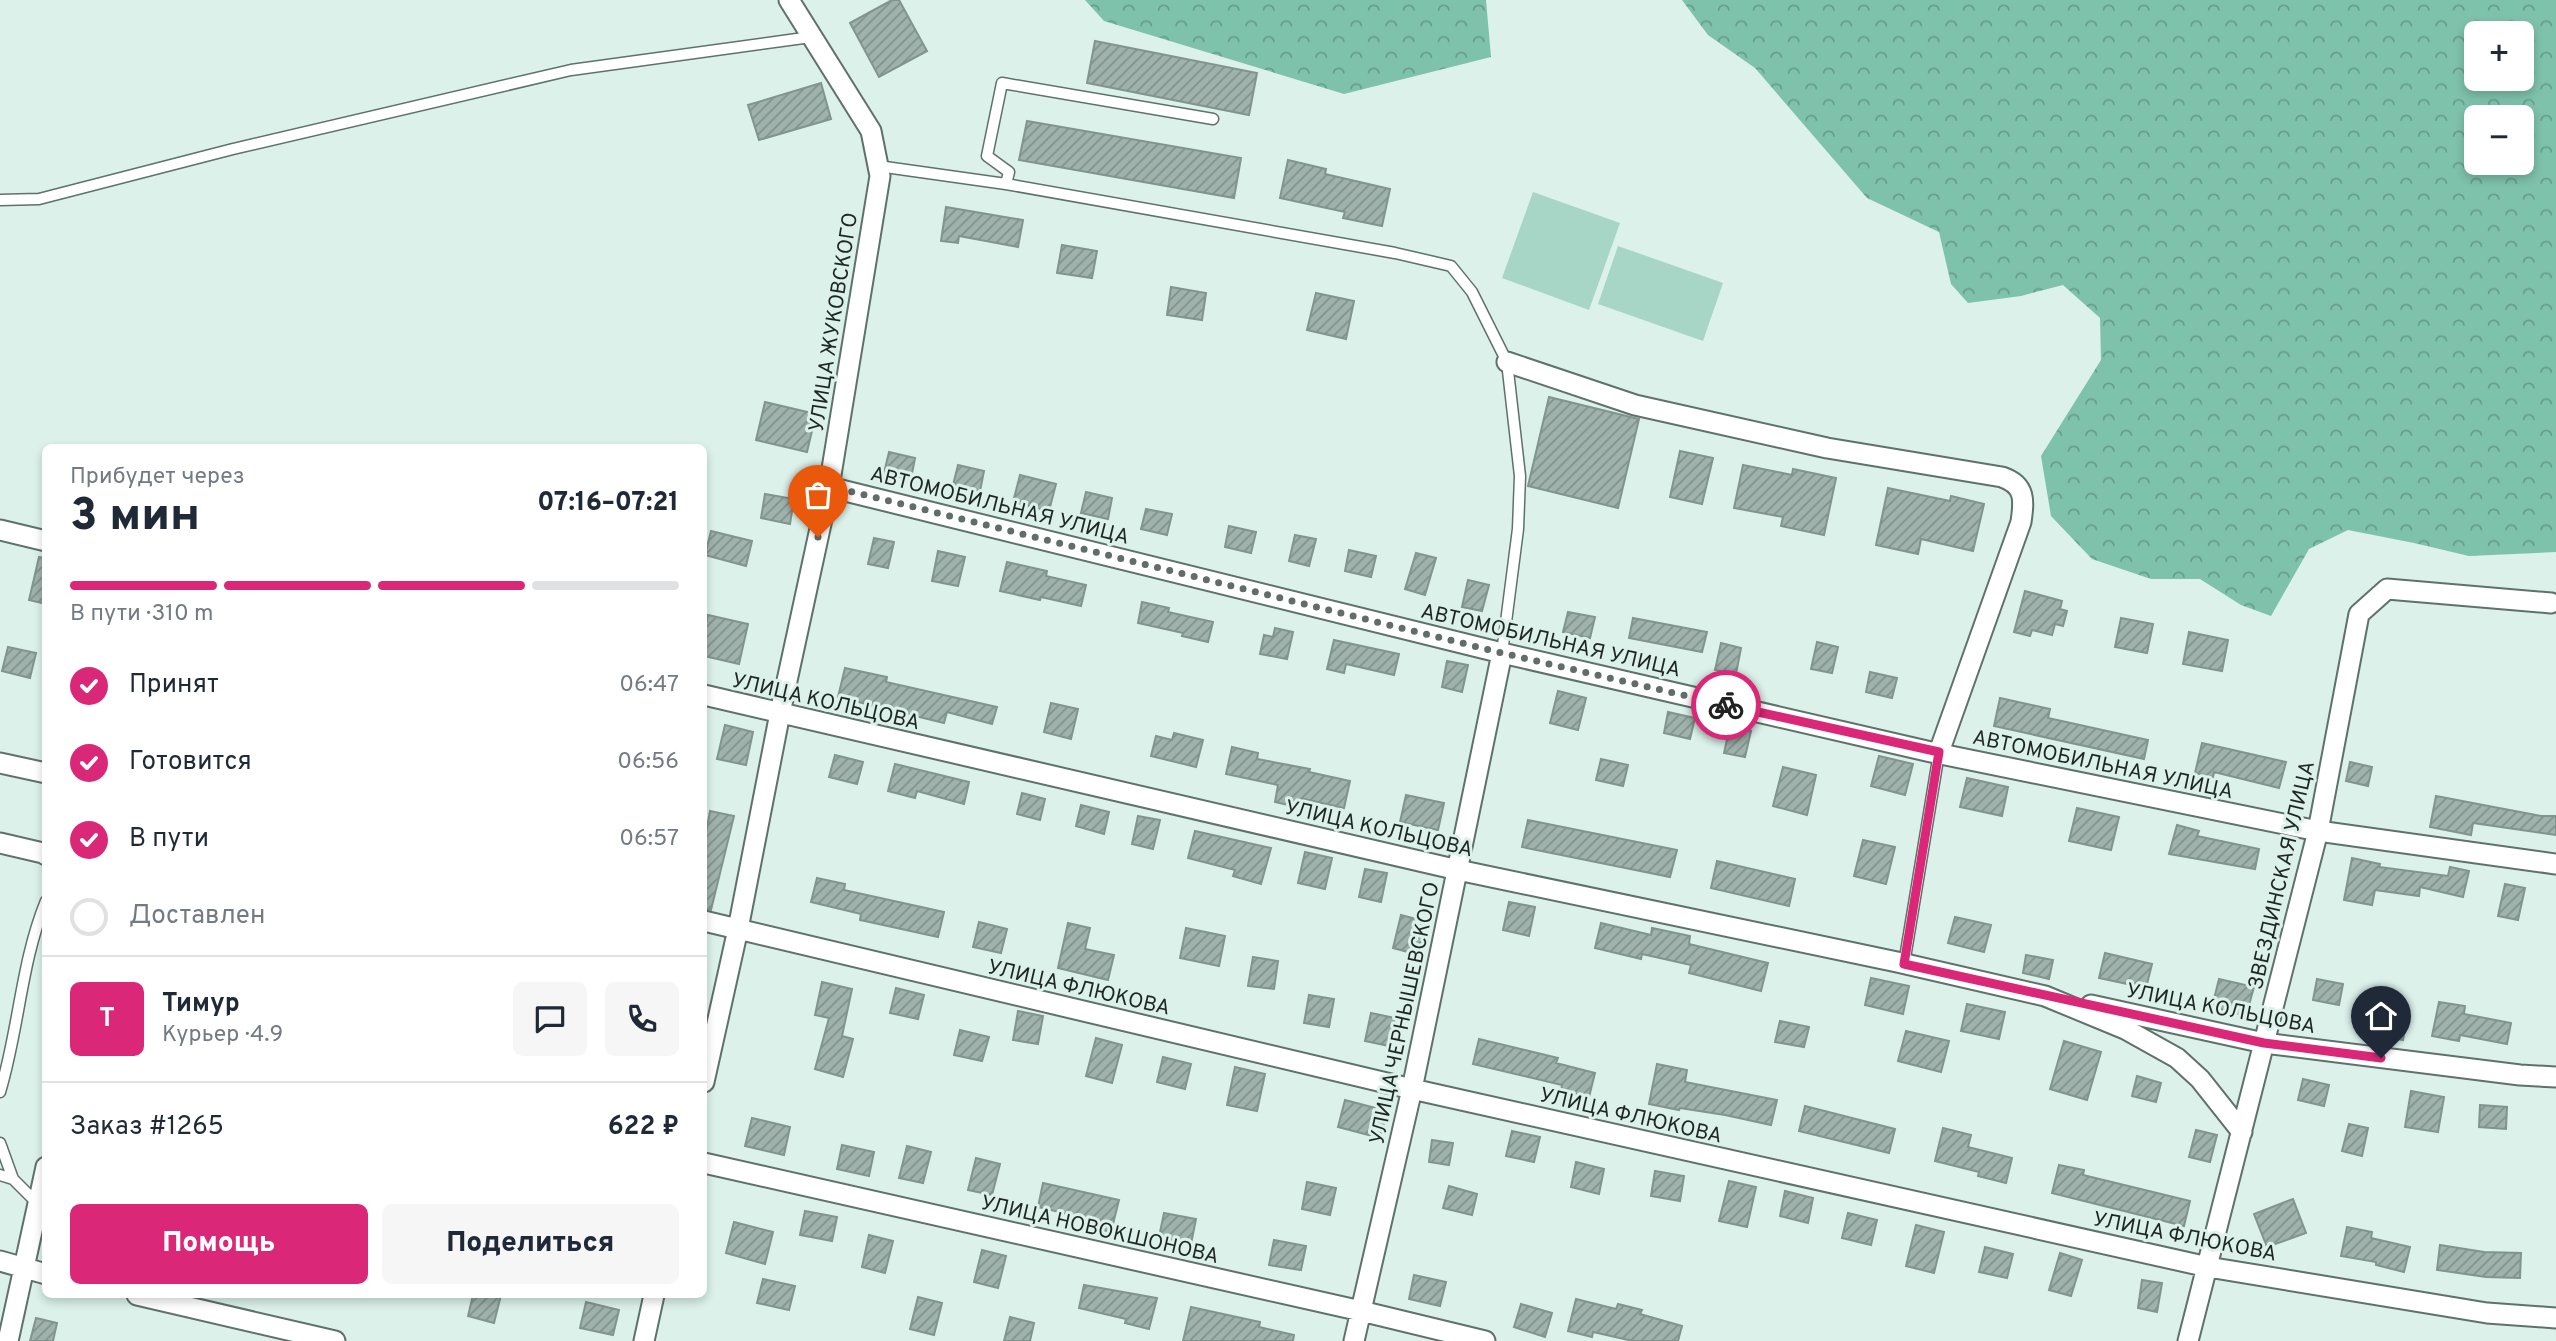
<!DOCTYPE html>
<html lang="ru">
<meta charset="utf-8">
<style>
:root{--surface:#fff;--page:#f6f6f7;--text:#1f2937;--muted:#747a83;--line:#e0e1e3;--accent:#db2777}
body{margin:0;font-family:Overpass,sans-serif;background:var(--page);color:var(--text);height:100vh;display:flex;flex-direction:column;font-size:26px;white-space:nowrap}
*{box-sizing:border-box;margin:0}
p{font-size:23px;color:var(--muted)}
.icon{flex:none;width:38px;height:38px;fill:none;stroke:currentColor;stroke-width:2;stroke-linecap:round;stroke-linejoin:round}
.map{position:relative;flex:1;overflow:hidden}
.side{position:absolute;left:42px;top:444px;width:665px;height:854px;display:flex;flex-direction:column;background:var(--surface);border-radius:10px;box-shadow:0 4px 10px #0003}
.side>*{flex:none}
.buttons{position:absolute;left:2464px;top:21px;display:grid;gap:14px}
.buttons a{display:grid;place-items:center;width:70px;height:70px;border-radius:10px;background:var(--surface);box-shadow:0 4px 10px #0003;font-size:35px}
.pin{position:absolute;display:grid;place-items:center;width:60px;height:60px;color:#fff;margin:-72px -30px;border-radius:50% 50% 50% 0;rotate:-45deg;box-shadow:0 0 7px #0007}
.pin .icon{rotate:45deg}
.courier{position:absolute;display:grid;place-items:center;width:70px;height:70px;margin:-35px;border:5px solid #db2777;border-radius:50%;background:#fff;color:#222;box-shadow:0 2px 9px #0007}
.overview em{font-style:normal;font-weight:800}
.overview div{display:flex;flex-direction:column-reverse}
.overview{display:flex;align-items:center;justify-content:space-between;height:119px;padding:0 28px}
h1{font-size:46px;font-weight:800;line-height:52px}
.bar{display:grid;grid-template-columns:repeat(4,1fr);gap:10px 7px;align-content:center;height:84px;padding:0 28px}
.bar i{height:9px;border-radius:5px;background:var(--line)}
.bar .active{background:var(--accent)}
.bar p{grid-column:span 4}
.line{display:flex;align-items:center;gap:18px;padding:0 28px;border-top:2px solid var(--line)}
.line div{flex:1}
.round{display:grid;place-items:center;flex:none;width:74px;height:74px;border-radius:10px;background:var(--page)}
ol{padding:0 28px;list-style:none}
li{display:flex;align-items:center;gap:21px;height:77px}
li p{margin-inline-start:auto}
li .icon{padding:7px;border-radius:50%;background:var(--accent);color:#fff;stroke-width:4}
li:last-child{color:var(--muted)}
li i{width:38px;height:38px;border:4px solid var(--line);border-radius:50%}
.cta{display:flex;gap:14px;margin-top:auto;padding:14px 28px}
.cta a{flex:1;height:80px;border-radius:10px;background:var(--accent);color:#fff;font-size:28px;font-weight:800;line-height:80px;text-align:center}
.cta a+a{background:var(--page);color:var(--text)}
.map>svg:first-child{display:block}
.forest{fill:url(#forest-crowns);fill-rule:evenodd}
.pitch{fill:#a8d6c6}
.building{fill:url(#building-hatch);stroke:#81948d;stroke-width:2}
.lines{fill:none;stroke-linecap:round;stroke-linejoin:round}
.service-casing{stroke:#5e716a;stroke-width:13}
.minor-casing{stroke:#5e716a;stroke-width:23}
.service{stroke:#fff;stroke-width:10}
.minor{stroke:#fff;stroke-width:19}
.done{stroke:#606d68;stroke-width:7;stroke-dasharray:0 12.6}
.route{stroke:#db2777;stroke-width:9}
.labels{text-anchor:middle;stroke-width:6;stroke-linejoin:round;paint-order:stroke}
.street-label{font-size:21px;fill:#1e2623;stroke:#dbf1e9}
</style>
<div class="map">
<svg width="2556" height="1341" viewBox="0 0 2556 1341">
<defs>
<pattern id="forest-crowns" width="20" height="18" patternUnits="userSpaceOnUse" patternTransform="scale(1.75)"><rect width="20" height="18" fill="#7ec2ab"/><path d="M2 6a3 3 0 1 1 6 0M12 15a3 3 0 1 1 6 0" fill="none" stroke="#679d8b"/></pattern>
<pattern id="building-hatch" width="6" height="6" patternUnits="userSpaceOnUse" patternTransform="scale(1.75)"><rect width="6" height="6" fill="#9fb3ac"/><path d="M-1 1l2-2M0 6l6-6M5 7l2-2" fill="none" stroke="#81918c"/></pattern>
</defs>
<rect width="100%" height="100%" fill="#dbf1e9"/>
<!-- forest -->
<path class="forest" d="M1085,0H1486L1491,57L1344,94L1104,21Z
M1682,0H2556V552L2469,556L2414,543L2348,530L2309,549L2271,616L2241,605L2200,579H2151L2092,559L2051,516L2041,456L2101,360L2100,318L2063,285L2021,296L1968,303L1951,284L1939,232L1867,198L1755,68L1708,35ZM2476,33H2522V79H2476ZM2476,117H2522V163H2476Z"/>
<!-- pitch -->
<path class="pitch" d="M1533,192L1620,223L1589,310L1502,278Z
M1618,246L1723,283L1703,341L1598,304Z"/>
<!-- building -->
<path class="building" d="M892,0H899L927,51L879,77L850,23Z
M1095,41L1257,73L1249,115L1087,83Z
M821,83L831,119L759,140L748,105Z
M1027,121L1241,158L1234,198L1019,160Z
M1288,160L1326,169L1325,174L1390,189L1382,226L1343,218L1345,212L1280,198Z
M946,207L1023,220L1018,247L959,236L958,243L941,241Z
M1062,245L1097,251L1092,278L1057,273Z
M1171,287L1206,293L1202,320L1167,315Z
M1316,293L1354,301L1346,339L1307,330Z
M1549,397L1639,419L1618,508L1528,486Z
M765,402L816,414L807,452L756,440Z
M1680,451L1713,458L1702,504L1670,497Z
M889,452L915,458L911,479L884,473Z
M958,465L984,471L980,491L953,485Z
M1743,465L1792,475L1793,469L1836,478L1824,535L1781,526L1783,517L1734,508Z
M1020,475L1056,484L1049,511L1013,502Z
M1888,488L1950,501L1951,496L1984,504L1973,551L1921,539L1918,554L1876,545Z
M1086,492L1112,498L1108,519L1081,513Z
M765,494L794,499L790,524L761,518Z
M1146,509L1172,514L1167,535L1141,529Z
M1229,526L1256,532L1251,553L1225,547Z
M711,531L752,541L746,566L705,555Z
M1295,535L1316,539L1309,566L1289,561Z
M874,538L894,542L888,568L868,564Z
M1349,550L1376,556L1371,577L1345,571Z
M938,551L965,557L958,586L932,581Z
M1416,553L1436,558L1425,595L1405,589Z
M39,557L46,558V604L29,600Z
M1007,562L1047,571L1046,576L1086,585L1081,606L1041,597L1040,600L1000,591Z
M1468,580L1489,585L1482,611L1462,607Z
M2025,591L2062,601L2060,609L2067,611L2063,626L2055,624L2052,635L2032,630L2030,636L2014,632Z
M1142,602L1169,608L1168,612L1213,622L1208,642L1182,636L1183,633L1138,623Z
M1568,612L1595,617L1590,638L1563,632Z
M708,615L748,624L739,664L704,656V631Z
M1633,618L1707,632L1702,652L1629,638Z
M2121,618L2153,624L2147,653L2115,647Z
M1275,628L1293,632L1287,659L1260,654L1264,635L1273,637Z
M2189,632L2228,640L2222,671L2183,664Z
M1334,640L1399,654L1394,675L1346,664L1344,673L1327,669Z
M1817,642L1838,647L1832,673L1811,669Z
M1721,643L1741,648L1736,674L1715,670Z
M8,647L36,653L30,678L2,671Z
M1447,661L1468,665L1462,692L1442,687Z
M845,668L887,677L886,682L997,707L992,724L947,712L944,723L838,697Z
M1870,672L1897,678L1892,698L1866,692Z
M1558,691L1586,698L1578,730L1550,723Z
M2000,698L2050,709L2048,718L2148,740L2144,759L1994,726Z
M1051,703L1078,709L1071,739L1044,732Z
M1668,712L1695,718L1690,739L1664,733Z
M725,725L753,732L746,765L717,759Z
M1730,726L1751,731L1745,757L1724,753Z
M1174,733L1203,740L1196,767L1151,756L1156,736L1172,740Z
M2202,743L2286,762L2279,788L2214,772L2213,777L2195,773Z
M1232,747L1258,753L1257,759L1310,769L1309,772L1350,781L1344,808L1304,799L1302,808L1275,802L1278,785L1226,774Z
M835,755L863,762L857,784L829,777Z
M1879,756L1913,764L1905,795L1871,786Z
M1601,759L1628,765L1623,786L1596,780Z
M2350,762L2372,767L2368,786L2346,781Z
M895,764L969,782L964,804L917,791L915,798L888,791Z
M1783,767L1816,775L1807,815L1773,806Z
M1967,778L2008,787L2002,816L1960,807Z
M1022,793L1045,799L1040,820L1017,814Z
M1406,795L1444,803L1438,830L1400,822Z
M2436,796L2541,816H2556V835L2473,823L2471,835L2430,827Z
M1081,805L1109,812L1104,834L1076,826Z
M2077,808L2119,817L2111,850L2069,841Z
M710,811L734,816L711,910L704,909V843Z
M1138,816L1160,820L1153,849L1132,844Z
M1528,820L1677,850L1670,877L1522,847Z
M2177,825L2199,831L2197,836L2259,849L2255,869L2169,854Z
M1195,831L1271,848L1261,884L1233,876L1235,870L1188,858Z
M1863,840L1895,847L1886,884L1854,876Z
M1305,852L1332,858L1325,889L1298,883Z
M2352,858L2380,864L2379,867L2448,876L2450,867L2469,871L2463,897L2420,887L2419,896L2375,890L2372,905L2344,900Z
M1717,861L1795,879L1789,906L1711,888Z
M1365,869L1387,873L1381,902L1359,897Z
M817,878L845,884L844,890L944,912L938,937L860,920L861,914L811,902Z
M2505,884L2525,888L2518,920L2498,916Z
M1509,902L1535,907L1529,936L1503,930Z
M1401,915L1427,922L1419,955L1393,948Z
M1955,917L1991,925L1984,952L1948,943Z
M979,922L1007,929L1001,953L973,947Z
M1068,923L1090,928L1085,949L1114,955L1108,980L1058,968Z
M1601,923L1651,935L1652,928L1690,936L1689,944L1768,963L1761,991L1689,973L1691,965L1642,954L1641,959L1595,948Z
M1186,928L1225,936L1219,966L1180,958Z
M2105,953L2152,964L2146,988L2099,978Z
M2026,955L2053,960L2049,979L2023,973Z
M1253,957L1278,961L1274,989L1248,986Z
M1871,978L1909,986L1903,1014L1865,1005Z
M2219,979L2254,987L2246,1016L2212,1007Z
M2317,979L2343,984L2339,1005L2313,1000Z
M822,982L852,989L842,1036L853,1039L843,1077L815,1069L829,1018L815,1015Z
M896,988L924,995L918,1019L890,1013Z
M1309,995L1334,999L1329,1027L1304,1023Z
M2439,1002L2465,1006L2464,1014L2511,1023L2507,1044L2460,1035L2459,1041L2432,1036Z
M1967,1004L2005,1012L1999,1039L1961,1031Z
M1018,1011L1043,1016L1038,1044L1013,1040Z
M1371,1013L1395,1018L1389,1046L1365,1041Z
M2381,1014L2407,1019L2403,1040L2377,1035Z
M1780,1021L1809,1027L1804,1047L1775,1042Z
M960,1030L989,1037L982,1061L954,1055Z
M1906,1031L1949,1041L1941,1072L1898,1061Z
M1096,1038L1122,1045L1112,1083L1086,1076Z
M1479,1039L1558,1058L1556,1063L1595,1073L1589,1097L1561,1091L1562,1085L1473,1064Z
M2064,1041L2101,1052L2087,1100L2050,1089Z
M1163,1057L1191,1064L1185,1089L1157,1082Z
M1657,1064L1687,1070L1685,1082L1777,1100L1771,1125L1725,1115L1680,1108L1679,1110L1649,1104Z
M1235,1067L1265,1074L1257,1111L1227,1105Z
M2137,1076L2161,1083L2156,1102L2132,1096Z
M2303,1079L2329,1085L2324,1106L2298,1100Z
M2411,1091L2444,1097L2438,1132L2405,1127Z
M1345,1100L1387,1111L1380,1138L1338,1127Z
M2480,1105L2507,1107L2506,1129L2479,1127Z
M1805,1106L1895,1129L1889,1153L1799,1131Z
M752,1118L790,1127L784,1155L745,1146Z
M2349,1124L2368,1128L2362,1156L2342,1151Z
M1943,1128L1971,1135L1968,1147L2012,1158L2006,1183L1978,1176L1979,1172L1935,1161Z
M2196,1130L2217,1135L2210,1162L2189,1157Z
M1512,1131L1540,1137L1534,1162L1506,1156Z
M1432,1140L1453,1143L1449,1165L1429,1162Z
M842,1145L874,1152L869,1176L837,1169Z
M907,1146L931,1152L923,1183L899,1178Z
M976,1158L1000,1164L992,1195L968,1190Z
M1576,1162L1604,1169L1599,1194L1571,1187Z
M2059,1165L2084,1170L2083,1175L2190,1201L2184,1226L2052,1193Z
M1655,1171L1684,1176L1680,1201L1651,1196Z
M1729,1181L1756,1187L1747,1227L1719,1221Z
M1307,1182L1336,1188L1330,1215L1302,1209Z
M1043,1183L1119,1200L1111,1232L1087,1226L1089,1219L1038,1207Z
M1449,1186L1477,1194L1472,1215L1443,1208Z
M1785,1191L1813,1198L1808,1223L1780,1216Z
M2293,1199L2306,1233L2267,1247L2254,1214Z
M805,1211L837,1217L832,1241L800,1235Z
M1164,1213L1196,1219L1191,1244L1159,1237Z
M1848,1213L1877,1220L1871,1245L1842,1238Z
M734,1222L773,1232L765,1264L726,1253Z
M1916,1225L1944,1232L1934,1273L1906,1266Z
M2347,1227L2372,1232L2371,1238L2410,1247L2404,1272L2376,1265V1262L2341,1256Z
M869,1235L893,1241L885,1273L862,1267Z
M1274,1240L1306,1246L1301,1270L1269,1265Z
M2440,1245L2484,1252L2521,1253L2520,1278L2486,1277L2437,1270Z
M1985,1247L2013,1254L2007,1278L1979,1272Z
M982,1250L1006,1256L998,1288L974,1282Z
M2060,1253L2082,1260L2071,1296L2049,1290Z
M1414,1275L1446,1282L1440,1306L1409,1299Z
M763,1279L795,1286L789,1310L757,1303Z
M2142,1280L2162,1283L2157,1312L2138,1308Z
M1084,1285L1157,1298L1149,1329L1125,1323L1126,1319L1079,1308Z
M473,1295H501L494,1323L468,1316Z
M918,1297L942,1303L934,1335L910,1329Z
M1576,1299L1616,1309L1618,1304L1642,1310L1640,1314L1682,1326L1678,1341H1633L1593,1332L1592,1337L1568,1331Z
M586,1302L619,1310L613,1335L580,1328Z
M1521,1304L1552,1313L1545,1337L1514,1327Z
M1191,1307L1260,1322L1259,1327L1294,1335L1293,1341H1183Z
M1010,1317L1034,1323L1030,1341H1004Z
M36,1318L57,1323L53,1341H30Z"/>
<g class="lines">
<!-- service casing -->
<g class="service-casing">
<path id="service" d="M1213,119L1002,83L987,156L1009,172L1006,184L1395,253L1451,266L1472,292L1507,362L1520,476L1518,529L1502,653
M878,166L1006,184
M0,200L39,199L233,149L571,70L811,37
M1904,964L1939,753
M0,1092C19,1029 21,962 46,901
M0,1143L13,1179
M0,1175L13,1179L37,1203"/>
</g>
<!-- minor casing -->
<g class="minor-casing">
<path id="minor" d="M1507,362L1635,405L1827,448L2002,477C2026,485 2024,501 2021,522L1939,752
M829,487L1502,653L1931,752L2318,831L2556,864
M0,530L46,541
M704,695L1458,870L1897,962L2045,996L2125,1029L2177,1058L2200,1079L2242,1132
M0,763L46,773
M0,843L43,853L46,855
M704,921L1412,1089L2208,1267L2487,1313L2556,1318
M2091,1005L2264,1043L2520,1075L2556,1077
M704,1082L738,929L780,713L829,487L880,176L871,131L789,0
M704,1163L1361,1311L1485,1341
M0,1261L46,1274
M137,1295L335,1341
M8,1341L46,1167
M644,1341L654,1295
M1354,1341L1412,1089L1502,653
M2188,1341L2318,831L2359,614L2387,589L2551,603"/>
</g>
<!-- service -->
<use href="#service" class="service"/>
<!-- minor -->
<use href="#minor" class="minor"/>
</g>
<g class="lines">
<!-- done -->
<path class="done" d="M818,537L829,486L1502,653L1726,705"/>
<!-- route -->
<path class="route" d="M1726,705L1939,752L1904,964L2264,1043L2381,1058"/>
</g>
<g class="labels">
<!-- street labels -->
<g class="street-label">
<text transform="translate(833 322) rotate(-81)" y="7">УЛИЦА ЖУКОВСКОГО</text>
<text transform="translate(1000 505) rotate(14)" y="7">АВТОМОБИЛЬНАЯ УЛИЦА</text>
<text transform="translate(1551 640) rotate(13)" y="7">АВТОМОБИЛЬНАЯ УЛИЦА</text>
<text transform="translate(826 701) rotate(13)" y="7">УЛИЦА КОЛЬЦОВА</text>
<text transform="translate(2103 764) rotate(12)" y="7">АВТОМОБИЛЬНАЯ УЛИЦА</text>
<text transform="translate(1379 828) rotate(13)" y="7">УЛИЦА КОЛЬЦОВА</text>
<text transform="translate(2281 875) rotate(-77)" y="7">ЗВЕЗДИНСКАЯ УЛИЦА</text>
<text transform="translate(1079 987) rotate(13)" y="7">УЛИЦА ФЛЮКОВА</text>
<text transform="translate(2221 1008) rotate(11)" y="7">УЛИЦА КОЛЬЦОВА</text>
<text transform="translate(1404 1013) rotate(-78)" y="7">УЛИЦА ЧЕРНЫШЕВСКОГО</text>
<text transform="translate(1631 1115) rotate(13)" y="7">УЛИЦА ФЛЮКОВА</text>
<text transform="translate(1100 1229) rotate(13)" y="7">УЛИЦА НОВОКШОНОВА</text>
<text transform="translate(2185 1236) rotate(11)" y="7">УЛИЦА ФЛЮКОВА</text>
</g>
</g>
</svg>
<div class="buttons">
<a>+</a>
<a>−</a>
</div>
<div class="pin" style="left:818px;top:537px;background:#ea580c"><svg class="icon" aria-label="bag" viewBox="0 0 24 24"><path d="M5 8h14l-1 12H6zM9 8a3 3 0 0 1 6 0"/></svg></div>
<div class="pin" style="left:2381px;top:1058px;background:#1f2937"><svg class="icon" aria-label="home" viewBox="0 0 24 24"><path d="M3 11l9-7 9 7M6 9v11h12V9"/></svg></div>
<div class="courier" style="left:1726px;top:705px"><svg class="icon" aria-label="bike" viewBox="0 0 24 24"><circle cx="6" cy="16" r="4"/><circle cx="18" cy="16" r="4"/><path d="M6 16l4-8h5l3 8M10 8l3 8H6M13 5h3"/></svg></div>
<section class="side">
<div class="overview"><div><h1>3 мин</h1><p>Прибудет через</p></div><em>07:16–07:21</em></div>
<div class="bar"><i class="active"></i><i class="active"></i><i class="active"></i><i></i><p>В пути · 310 m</p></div>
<ol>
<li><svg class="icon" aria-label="check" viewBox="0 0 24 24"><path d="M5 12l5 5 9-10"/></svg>Принят<p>06:47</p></li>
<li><svg class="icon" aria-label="check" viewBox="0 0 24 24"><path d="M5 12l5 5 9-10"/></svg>Готовится<p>06:56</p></li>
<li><svg class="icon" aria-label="check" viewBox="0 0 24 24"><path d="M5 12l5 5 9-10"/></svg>В пути<p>06:57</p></li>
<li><i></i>Доставлен</li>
</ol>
<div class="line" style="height:126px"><b class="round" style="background:var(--accent);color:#fff">Т</b><div><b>Тимур</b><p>Курьер · 4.9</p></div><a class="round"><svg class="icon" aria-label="chat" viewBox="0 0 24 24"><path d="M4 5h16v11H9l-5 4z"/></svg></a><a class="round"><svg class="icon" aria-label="phone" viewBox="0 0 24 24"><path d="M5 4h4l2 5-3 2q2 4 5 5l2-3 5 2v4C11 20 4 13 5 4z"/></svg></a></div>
<div class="line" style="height:91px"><div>Заказ #1265</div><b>622 ₽</b></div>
<div class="cta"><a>Помощь</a><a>Поделиться</a></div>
</section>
</div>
